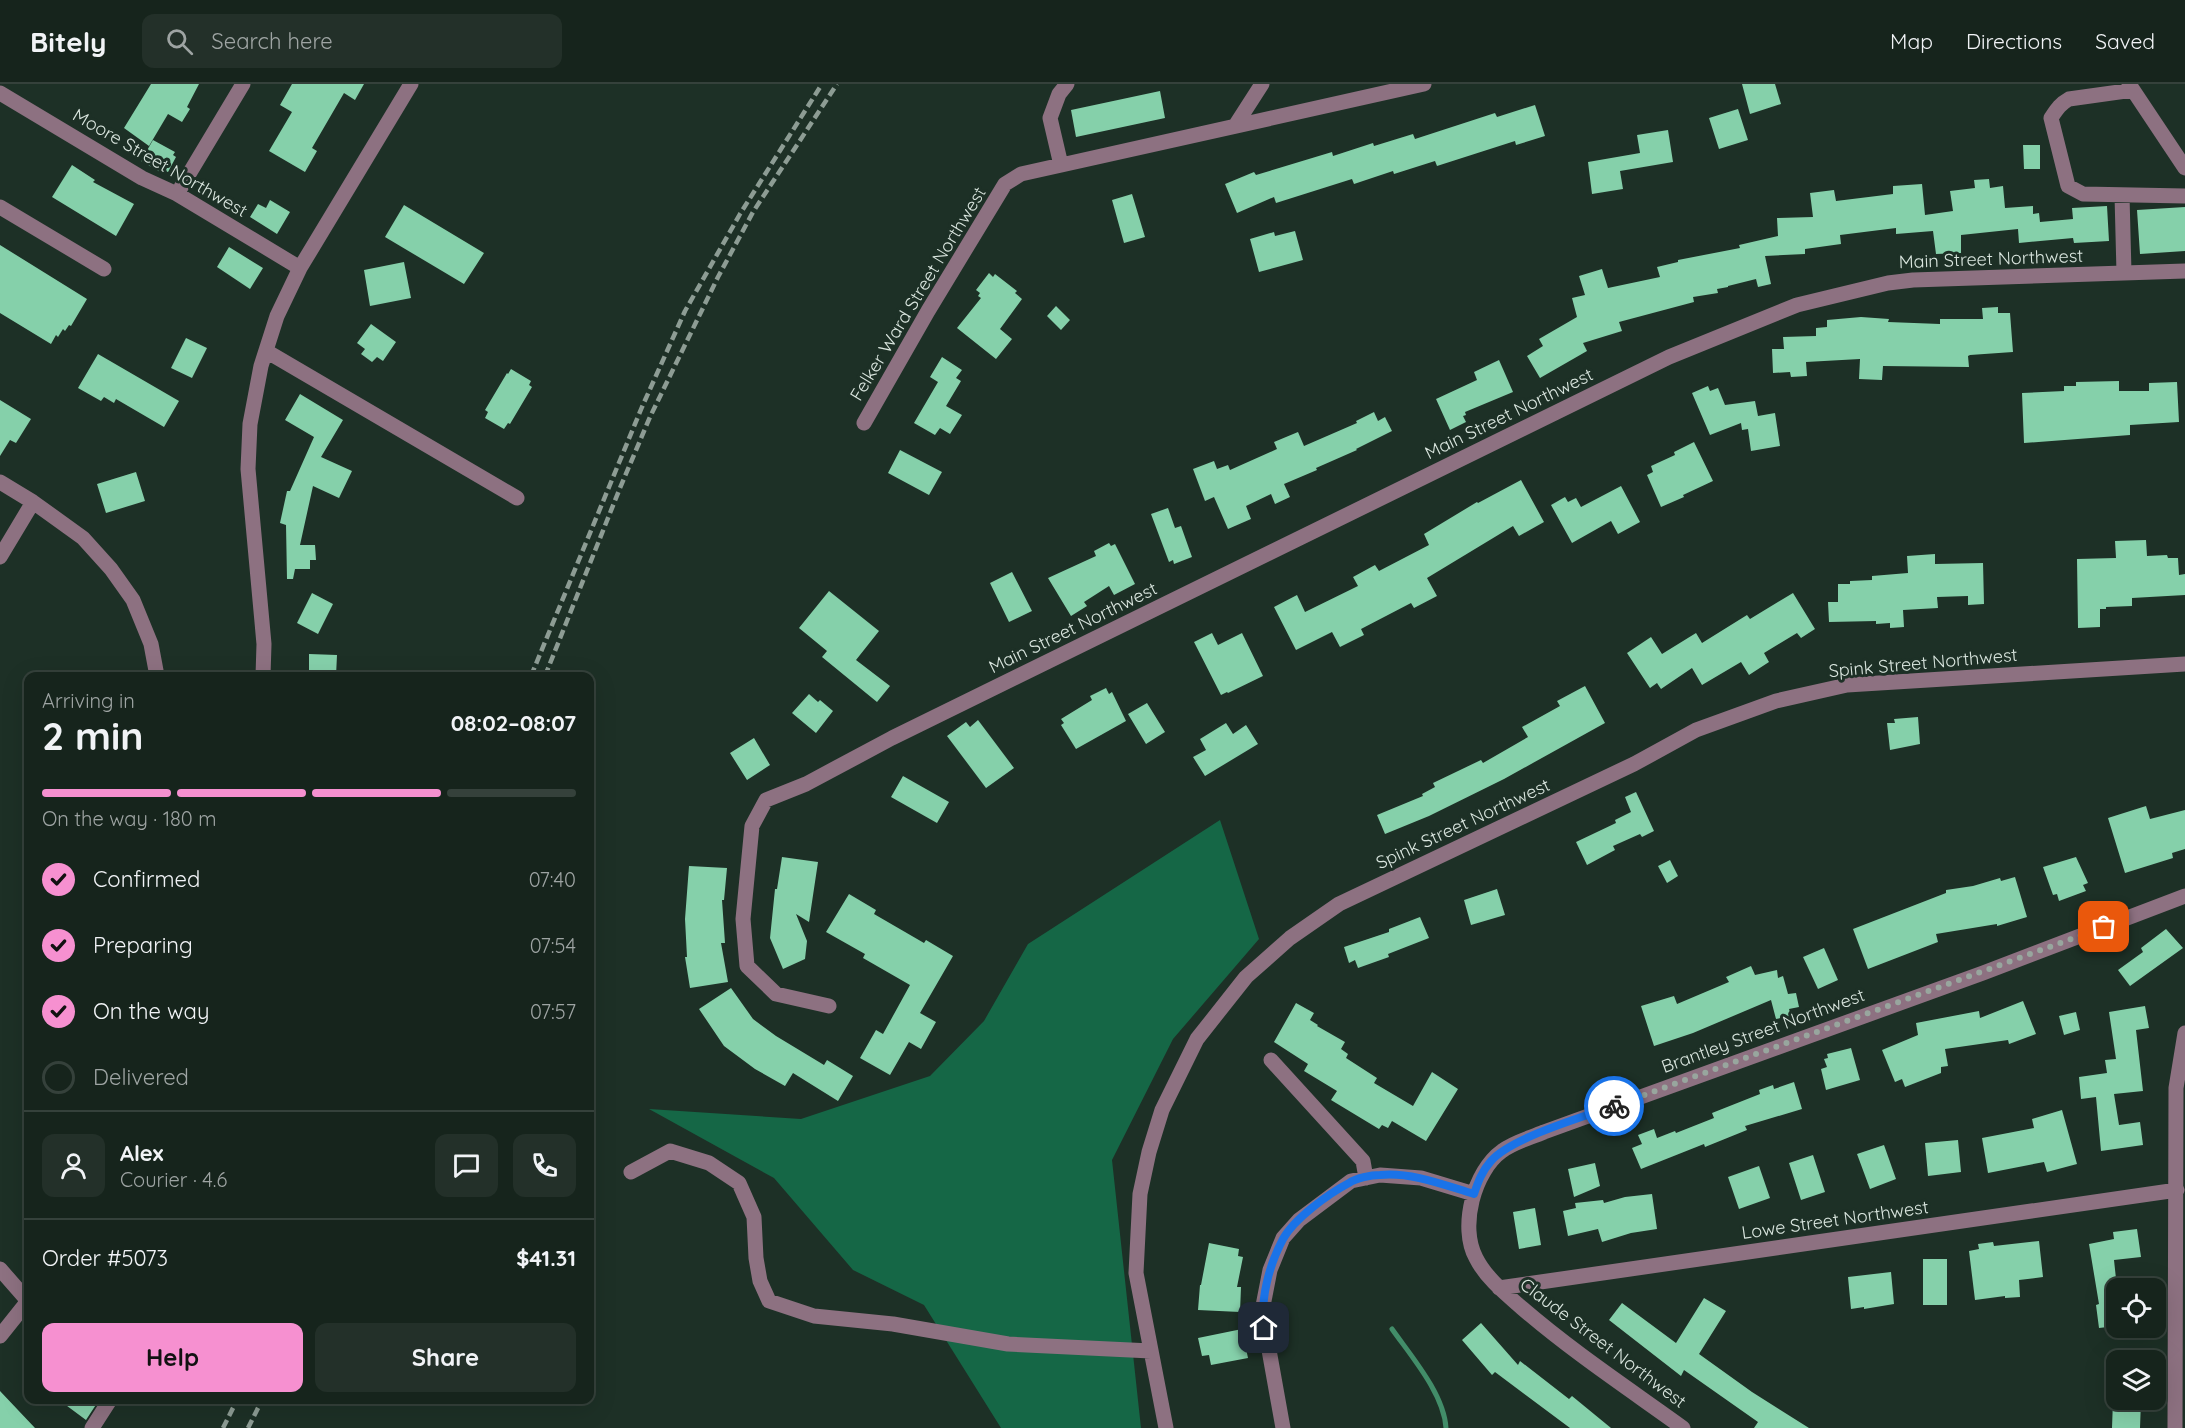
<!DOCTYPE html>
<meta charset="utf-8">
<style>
:root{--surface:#16241c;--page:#233029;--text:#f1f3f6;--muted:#9ea4a3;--line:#35413b;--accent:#f690d0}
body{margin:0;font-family:Quicksand,sans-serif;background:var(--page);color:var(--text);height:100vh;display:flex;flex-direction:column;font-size:22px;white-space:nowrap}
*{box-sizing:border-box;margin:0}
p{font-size:20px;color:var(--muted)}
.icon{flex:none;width:33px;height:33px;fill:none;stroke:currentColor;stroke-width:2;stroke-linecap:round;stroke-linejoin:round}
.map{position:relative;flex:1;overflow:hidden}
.details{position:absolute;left:24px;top:588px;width:570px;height:732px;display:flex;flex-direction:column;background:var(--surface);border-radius:12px;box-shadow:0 6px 24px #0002,0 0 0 2px var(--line)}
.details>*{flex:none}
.buttons{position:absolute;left:2106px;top:1194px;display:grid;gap:12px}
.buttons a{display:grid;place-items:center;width:60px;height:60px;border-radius:12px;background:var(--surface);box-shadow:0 6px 24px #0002,0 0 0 2px var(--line);font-size:30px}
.pin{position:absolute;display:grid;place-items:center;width:51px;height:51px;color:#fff;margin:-26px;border-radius:12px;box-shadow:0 3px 9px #0006}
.courier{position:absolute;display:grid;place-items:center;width:60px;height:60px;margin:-30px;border:4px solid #1a73e8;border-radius:50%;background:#fff;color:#222;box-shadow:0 2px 8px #0007}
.head em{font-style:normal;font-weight:700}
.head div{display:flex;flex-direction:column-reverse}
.head{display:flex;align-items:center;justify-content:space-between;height:102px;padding:0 18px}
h1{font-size:39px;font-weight:700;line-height:45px}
.bar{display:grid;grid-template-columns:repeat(4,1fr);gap:9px 6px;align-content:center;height:72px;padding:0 18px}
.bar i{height:8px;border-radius:4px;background:var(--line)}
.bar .on{background:var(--accent)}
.bar p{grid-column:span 4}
.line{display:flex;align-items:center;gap:15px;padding:0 18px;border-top:2px solid var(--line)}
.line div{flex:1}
.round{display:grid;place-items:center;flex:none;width:63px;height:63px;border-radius:12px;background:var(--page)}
ol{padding:0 18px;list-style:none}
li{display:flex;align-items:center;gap:18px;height:66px}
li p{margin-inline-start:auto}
li .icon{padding:6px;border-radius:50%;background:var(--accent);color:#111;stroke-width:4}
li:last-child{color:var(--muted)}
li i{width:33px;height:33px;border:3px solid var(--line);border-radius:50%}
.action{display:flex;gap:12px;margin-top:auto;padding:12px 18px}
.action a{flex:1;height:69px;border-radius:12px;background:var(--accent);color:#111;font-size:24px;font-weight:700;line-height:69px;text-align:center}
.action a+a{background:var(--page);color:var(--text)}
header{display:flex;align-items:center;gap:36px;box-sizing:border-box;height:84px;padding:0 30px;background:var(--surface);border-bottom:2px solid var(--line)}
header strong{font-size:28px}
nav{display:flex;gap:33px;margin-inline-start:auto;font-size:21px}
.search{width:420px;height:54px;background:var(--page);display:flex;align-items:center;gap:15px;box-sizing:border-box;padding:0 21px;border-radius:12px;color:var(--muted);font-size:22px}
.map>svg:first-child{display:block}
.forest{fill:#156746}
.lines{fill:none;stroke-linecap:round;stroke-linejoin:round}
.stream{stroke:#428d69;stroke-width:5}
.building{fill:#85d0aa}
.minor{stroke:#8d7181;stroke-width:15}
.rail{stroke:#8d9c94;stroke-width:4.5;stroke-dasharray:9 4.5;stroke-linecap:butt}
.done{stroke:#98a69e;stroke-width:6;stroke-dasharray:0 10.8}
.route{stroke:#1a73e8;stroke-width:8}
.labels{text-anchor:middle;stroke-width:6;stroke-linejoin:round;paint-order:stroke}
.street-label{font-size:18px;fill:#dae6df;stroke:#1d3026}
</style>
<header>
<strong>Bitely</strong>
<div class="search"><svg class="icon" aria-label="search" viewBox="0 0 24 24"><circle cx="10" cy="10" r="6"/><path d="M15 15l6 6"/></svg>Search here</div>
<nav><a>Map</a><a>Directions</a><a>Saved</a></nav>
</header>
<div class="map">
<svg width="2185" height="1344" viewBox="0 0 2185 1344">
<rect width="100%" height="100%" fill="#1d3026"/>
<!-- forest -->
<path class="forest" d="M1220,736L1259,855L1173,955L1112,1076L1141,1344H1001L924,1221L853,1186L774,1094L649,1025L801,1035L930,992L984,937L1028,860Z"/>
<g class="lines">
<!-- stream -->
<path class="stream" d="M1392,1245C1411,1272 1444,1310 1446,1344"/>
</g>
<!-- building -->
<path class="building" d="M151,0H199L187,23L190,25L182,38L168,30L149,62L124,44Z
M292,0H364L355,16L344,9L312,64L317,67L305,88L269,67L292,28L280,21Z
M1742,0H1775L1781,20L1750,30Z
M1160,7L1165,34L1076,53L1071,26Z
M1535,21L1545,52L1516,61L1515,57L1437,82L1435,77L1394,90L1393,87L1354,100L1352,95L1276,119L1274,113L1237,129L1225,100L1254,88L1256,91L1332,68L1333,72L1373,59L1374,62L1413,50L1415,55L1495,29L1497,33Z
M1738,25L1748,56L1719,65L1709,34Z
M1668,46L1673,78L1620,87L1623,105L1592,110L1588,78L1640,69L1637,51Z
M153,56L175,68L173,71L176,73L168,88L163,86L162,89L141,77Z
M2023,61H2040V85H2024Z
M72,81L95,96L93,98L134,120L116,152L52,113Z
M1989,95L1990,104L2003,102L2005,124L2033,122V130L2039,129L2040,138L2073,135L2072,124L2107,122L2109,157L2074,159L2073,154L2019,159L2018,145L1961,151V169L1936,170L1933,147L1896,150V144L1840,151L1841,160L1805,165V170L1765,172L1771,200L1758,203L1756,195L1728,202V203L1717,205L1718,209L1693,213L1694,218L1619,238L1622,247L1583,259L1587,267L1540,294L1527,272L1543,262L1539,255L1577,233L1572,214L1585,211L1579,192L1602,185L1608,204L1660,193L1657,183L1678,178V176L1740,164L1739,161L1778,152L1777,134L1813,133L1810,109L1834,106L1836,117L1893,110V102L1922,100L1925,131L1953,127L1950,107L1975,104L1974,96Z
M1132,110L1145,153L1124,159L1112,116Z
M270,116L290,128L277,150L250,133L258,120L266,124Z
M404,121L484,169L464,200L385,153Z
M2185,123V167L2140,170L2137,126Z
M1295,147L1303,176L1259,188L1250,155L1274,148L1275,152Z
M0,161L87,215L71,242L69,241L65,247L63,245L58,253L56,251L51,260L0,229Z
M229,163L263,184L250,205L217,183Z
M404,178L411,214L370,222L364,186Z
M989,189L993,193L995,190L1017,207L1015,209L1022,215L1000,245L1012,255L996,275L957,244L981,214L978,212L980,209L976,206Z
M1056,222L1070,236L1061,246L1047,232Z
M1998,223V229H2010L2013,268L1970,271L1968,272L1969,283L1883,282L1882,296L1859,295L1860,275L1806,278L1807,292L1791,293L1790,288L1773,289L1772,265H1784L1783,253L1816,252V244L1827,243V236L1861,233L1889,235L1888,238L1940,240V235H1983L1982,224Z
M371,240L396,258L383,277L377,273L372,278L361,270L365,265L357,259Z
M186,254L207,264L192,294L171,284Z
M98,270L179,317L164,343L116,315L114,319L104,313L101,317L78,304Z
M942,273L962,286L956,294L961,297L946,322L962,331L950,350L940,344L935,351L914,339L938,298L930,293Z
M1499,276L1513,308L1465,328L1466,331L1463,332L1466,338L1450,346L1436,315L1477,296L1474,288Z
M511,285L531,297L529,301L532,303L510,340L508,339L504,345L485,334L488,328L485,326L507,289L508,290Z
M2119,297V307H2149V299L2177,298L2179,338L2130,341V351L2024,359L2022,309L2064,307V302H2076V298Z
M1708,302L1710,307L1718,304L1725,321L1755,317L1758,332L1775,329L1780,362L1751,367L1748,345L1742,346L1741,339L1710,351L1692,309Z
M300,310L343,336L321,373L352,387L339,414L313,402L300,461H315L316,476H310V485H295L293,495H287L286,441L280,439L287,407H290L314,353L285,336Z
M0,316L31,335L16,359L10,356L0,372Z
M1374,328L1378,337L1385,333L1392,347L1356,365L1357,366L1316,384L1317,386L1284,400L1290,413L1275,420L1271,410L1246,422L1251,435L1228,445L1214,413L1205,417L1193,385L1214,377L1217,385L1228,381L1230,386L1277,365L1274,358L1298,348L1304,362L1357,339L1356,337Z
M1694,358L1713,397L1683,411L1684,413L1661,423L1647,391L1653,388L1651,382L1675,371L1674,368Z
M900,366L942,388L929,411L888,389Z
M136,388L145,417L106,429L97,400Z
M1521,396L1544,438L1519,452L1513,442L1427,494L1437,512L1414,524L1411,519L1361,545L1364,551L1340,563L1332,548L1296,566L1274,523L1297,511L1305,528L1358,502L1353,493L1375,481L1379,487L1429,461L1424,450L1477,418L1478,419Z
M1621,402L1640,438L1618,450L1611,437L1572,459L1551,421L1565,413L1568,418L1576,414L1581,423Z
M1168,424L1175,444L1181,442L1192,473L1174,480L1173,476L1169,478L1151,430Z
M2146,456L2147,472L2167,471L2168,474H2178L2179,491L2185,490V511L2132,514V522L2106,523V525H2100V543L2078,544L2077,475L2116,474L2115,457Z
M1109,459L1111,462L1115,460L1135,500L1114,511L1109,502L1084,518L1087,522L1071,532L1048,494L1096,472L1094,467Z
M1935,470V480L1983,479L1984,520L1968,521V512L1937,513L1938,524L1903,526L1904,543L1890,544V539L1876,540V537L1829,538L1828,518H1838V500H1850V497L1872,496V492L1908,489L1907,472Z
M1012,488L1032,527L1009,538L990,499Z
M829,507L879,547L856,576L890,602L877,618L822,573L827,567L799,544Z
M312,509L333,520L318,550L297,539Z
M1793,509L1815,545L1801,554L1797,549L1764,569L1769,578L1749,591L1741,578L1702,601L1692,584L1661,605L1657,599L1650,604L1627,569L1651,553L1662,570L1696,549L1702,559L1747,531L1750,535Z
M1212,549L1218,561L1242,549L1263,592L1228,609L1227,608L1221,611L1194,558Z
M309,570L337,571L336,592H309Z
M1585,602L1605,639L1504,695L1429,732L1385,750L1377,731L1423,712L1422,710L1435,703L1433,699L1481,676L1483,679L1528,653L1522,643L1560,622L1557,617Z
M1106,604L1109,610L1112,608L1126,637L1076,665L1061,641L1064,639L1061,635L1092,616L1090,612Z
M809,610L818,618L820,616L833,627L816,649L792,629Z
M1147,619L1165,648L1146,660L1128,630Z
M1918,633L1920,660L1890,666L1887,639H1895L1894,635Z
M978,636L1014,684L986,704L947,652L966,638L970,643Z
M1226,639L1233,650L1246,641L1258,660L1205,692L1193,673L1206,666L1200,655Z
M754,654L770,681L747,696L730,669Z
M903,692L949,718L937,739L891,713Z
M1636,708L1654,747L1642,753L1640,750L1613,762L1615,766L1587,781L1576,758L1616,739L1615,736L1631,728L1625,713Z
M2146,722L2150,735L2185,726V765L2172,769L2173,774L2125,789L2108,734Z
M782,773L818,778L809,838L796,830L807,857L805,875L783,885L770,854L775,805H777Z
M2076,773L2088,799L2083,801L2086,807L2059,817L2057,810L2053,811L2043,783Z
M1670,776L1678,792L1667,799L1658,782Z
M689,782L727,784L724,816H722L725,859H721L728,898L690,904L685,873H687L685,835Z
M2015,793L2027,833L1997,842V840L1936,850L1938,858L1868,885L1853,845L1946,809V806L1973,802L2000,794L2001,797Z
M1497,805L1505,831L1471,841L1464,816Z
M849,810L876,826L874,830L924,859L926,856L953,872L920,929L936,938L921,965L909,958L890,991L860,974L876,946L883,950L910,901L863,874L865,870L826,848Z
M1420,833L1429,854L1388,870L1389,873L1358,884L1355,876L1349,879L1344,863L1389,848V845Z
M2166,845L2183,864L2130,902L2118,886L2143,868L2141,864Z
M1824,864L1838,896L1818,905L1803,873Z
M1751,882L1755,891L1777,886L1778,894L1783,892L1788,910L1796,909L1799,923L1789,925L1791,932L1776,935L1771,916L1693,949L1654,962L1641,922L1674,912L1677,920L1729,898L1726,893Z
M731,904L753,935L776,952L824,981L827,976L853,992L838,1017L793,989L785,1002L755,985L724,962L699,925Z
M2023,917L2036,950L2009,960L2008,956L1945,965L1948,982L1941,983V989L1905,1003L1902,995L1895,998L1882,966L1918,951L1916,939L1979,927L1980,934Z
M1296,919L1314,929L1310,936L1318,941L1317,942L1345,958L1341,965L1348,970L1346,974L1377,994L1374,999L1413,1022L1432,988L1458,1005L1426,1057L1392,1037L1388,1044L1382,1041L1379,1045L1331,1016L1337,1007L1304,987L1308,980L1274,958Z
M2145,922L2149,944L2136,946L2143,1007L2114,1010L2119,1041L2140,1038L2143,1061L2101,1067L2096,1013L2081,1015L2079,993L2107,989L2105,976L2116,975L2109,928Z
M2076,928L2080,946L2064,951L2059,932Z
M1851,964L1860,996L1826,1006L1821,985L1827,983L1824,975L1828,974L1827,970Z
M1794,998L1802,1025L1745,1042L1747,1046L1705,1063L1704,1060L1641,1085L1632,1064L1642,1060L1638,1051L1654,1045L1657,1054L1675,1047L1676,1049L1714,1034L1712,1029L1760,1010L1759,1006L1773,1001L1774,1005Z
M2062,1026L2077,1080L2047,1088L2044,1078L1988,1089L1982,1054L2034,1044L2032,1035Z
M1958,1056L1961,1088L1928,1092L1925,1059Z
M1884,1061L1896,1095L1870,1105L1857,1070Z
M1813,1071L1825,1108L1801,1116L1789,1079Z
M1595,1079L1600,1102L1574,1113L1568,1085Z
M1759,1082L1770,1114L1739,1125L1728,1093Z
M1652,1110L1657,1145L1631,1149L1602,1158L1598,1145L1568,1152L1563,1127L1576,1124L1575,1119L1603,1116L1604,1119L1625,1113Z
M1535,1124L1541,1161L1519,1165L1513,1128Z
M2137,1145L2141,1173L2114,1176L2117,1204L2116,1242L2099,1244L2096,1221L2099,1220L2089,1160L2114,1155L2113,1148Z
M2039,1157L2043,1193L2019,1196L2020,1213L2005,1214V1212L1975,1216L1969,1167L1979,1165L1978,1160L1993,1158L1994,1162Z
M1209,1159L1239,1165L1238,1172L1243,1173L1237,1203H1241L1240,1228L1198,1226L1200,1201H1201Z
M1923,1175H1947V1221H1923Z
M1891,1188L1894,1220L1864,1225V1223L1851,1225L1848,1193Z
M1704,1214L1726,1227L1699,1270L1752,1308L1809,1344H1754L1758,1338L1684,1286L1681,1292L1609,1236L1622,1219L1676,1259Z
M1481,1239L1518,1281L1520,1277L1569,1315L1572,1312L1611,1344H1570L1495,1288L1492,1291L1462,1256Z
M1242,1245L1248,1274L1211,1281L1209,1271L1202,1272L1198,1254Z
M0,1307L35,1344H0Z
M59,1316H99L86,1336Z
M2113,1316H2141L2140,1344H2112Z"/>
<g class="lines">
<!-- minor -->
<path class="minor" d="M2129,0L2185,84
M2133,6L2069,15C2060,20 2057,25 2051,34L2068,102L2083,110L2185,112
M0,9L142,94L177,110L300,184
M1235,42L1262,0
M1061,81L1050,34L1059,10L1067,0
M177,110L243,0
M2122,111L2124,189
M0,123L104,185
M266,267L517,414
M864,339L928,227L1005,100L1021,90L1424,0
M0,398L33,418L83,454L111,485L133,516L151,560L157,592
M0,473L33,418
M263,592L264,560L248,385L250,340L261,282L277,232L300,184L411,0
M829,922L776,910L747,882L743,835L752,742L766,716L806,700L892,654L1669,273L1797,221L1888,199L1913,196L2185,187
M1271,976L1363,1077L1366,1094
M631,1088L670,1067L709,1079L739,1099L754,1133L756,1174L760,1197L769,1217L814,1232L893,1240L1008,1260L1151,1267
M0,1185L28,1217
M1499,1204L2177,1106
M0,1252L28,1217
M92,1344L110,1316
M1166,1344L1136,1189L1140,1110L1149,1068L1162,1026L1197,955L1246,893L1290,854L1339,820L1634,680L1696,646L1776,617L1847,601L2185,580
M1283,1344L1262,1227L1270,1186L1283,1154L1299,1136L1351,1097L1380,1091L1421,1094L1474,1110
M1683,1344C1629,1305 1573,1268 1522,1224C1506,1210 1486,1194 1476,1174C1459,1143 1474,1087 1502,1067C1514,1058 1530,1054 1544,1048L1983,889L2185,812
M2175,1344L2176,1004L2185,949"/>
<!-- rail -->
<path class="rail" d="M531,592L642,323L685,227L740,130L822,0
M545,592L620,404L650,333L718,193L753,128L837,0
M223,1344L237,1316
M248,1344L262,1316"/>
</g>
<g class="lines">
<!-- done -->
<path class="done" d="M1614,1022L2104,843"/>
<!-- route -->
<path class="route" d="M1264,1244C1260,1216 1269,1181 1283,1155C1294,1135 1328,1110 1349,1099C1356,1094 1371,1091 1380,1091C1412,1088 1444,1101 1474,1110C1478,1098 1482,1087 1491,1077C1511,1054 1582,1033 1614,1022"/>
</g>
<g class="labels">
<!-- street labels -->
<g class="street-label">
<text transform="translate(160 79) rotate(30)" y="6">Moore Street Northwest</text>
<text transform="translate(1991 175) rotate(-2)" y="6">Main Street Northwest</text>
<text transform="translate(918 210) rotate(-59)" y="6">Felker Ward Street Northwest</text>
<text transform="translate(1509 330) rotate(-26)" y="6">Main Street Northwest</text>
<text transform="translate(1073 544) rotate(-26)" y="6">Main Street Northwest</text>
<text transform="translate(1923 579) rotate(-5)" y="6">Spink Street Northwest</text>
<text transform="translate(1463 740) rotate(-25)" y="6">Spink Street Northwest</text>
<text transform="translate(1763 947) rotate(-20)" y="6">Brantley Street Northwest</text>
<text transform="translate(1835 1136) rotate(-8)" y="6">Lowe Street Northwest</text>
<text transform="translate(1603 1259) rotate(37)" y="6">Claude Street Northwest</text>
</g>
</g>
</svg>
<div class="buttons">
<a><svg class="icon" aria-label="locate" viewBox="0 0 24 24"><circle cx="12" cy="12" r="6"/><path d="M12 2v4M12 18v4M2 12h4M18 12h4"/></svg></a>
<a><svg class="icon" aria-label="layers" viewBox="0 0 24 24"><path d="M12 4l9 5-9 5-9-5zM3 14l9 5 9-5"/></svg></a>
</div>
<div class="pin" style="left:2104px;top:843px;background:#ea580c"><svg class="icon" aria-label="bag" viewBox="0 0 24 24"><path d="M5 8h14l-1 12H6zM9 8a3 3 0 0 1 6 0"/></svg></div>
<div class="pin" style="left:1264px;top:1244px;background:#1f2937"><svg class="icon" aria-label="home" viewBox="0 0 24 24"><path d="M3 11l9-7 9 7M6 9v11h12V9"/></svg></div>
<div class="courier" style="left:1614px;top:1022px"><svg class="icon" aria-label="bike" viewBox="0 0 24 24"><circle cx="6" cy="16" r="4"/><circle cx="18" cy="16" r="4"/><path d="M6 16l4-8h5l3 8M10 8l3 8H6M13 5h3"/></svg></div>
<section class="details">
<div class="head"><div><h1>2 min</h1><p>Arriving in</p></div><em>08:02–08:07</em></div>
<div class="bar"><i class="on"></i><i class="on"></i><i class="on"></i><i></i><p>On the way · 180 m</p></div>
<ol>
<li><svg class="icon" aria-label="check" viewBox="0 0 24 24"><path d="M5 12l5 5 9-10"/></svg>Confirmed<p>07:40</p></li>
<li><svg class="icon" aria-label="check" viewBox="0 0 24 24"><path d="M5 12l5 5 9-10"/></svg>Preparing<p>07:54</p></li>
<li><svg class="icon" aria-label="check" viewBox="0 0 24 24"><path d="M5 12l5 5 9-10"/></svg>On the way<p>07:57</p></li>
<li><i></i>Delivered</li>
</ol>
<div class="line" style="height:108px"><a class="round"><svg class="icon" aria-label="person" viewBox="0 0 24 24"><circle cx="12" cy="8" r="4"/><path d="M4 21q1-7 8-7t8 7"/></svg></a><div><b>Alex</b><p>Courier · 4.6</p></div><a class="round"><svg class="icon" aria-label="chat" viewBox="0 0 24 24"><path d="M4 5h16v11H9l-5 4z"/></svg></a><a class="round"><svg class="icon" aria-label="phone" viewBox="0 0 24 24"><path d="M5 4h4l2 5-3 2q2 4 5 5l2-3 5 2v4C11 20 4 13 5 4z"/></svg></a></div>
<div class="line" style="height:78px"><div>Order #5073</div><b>$41.31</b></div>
<div class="action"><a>Help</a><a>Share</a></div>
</section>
</div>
